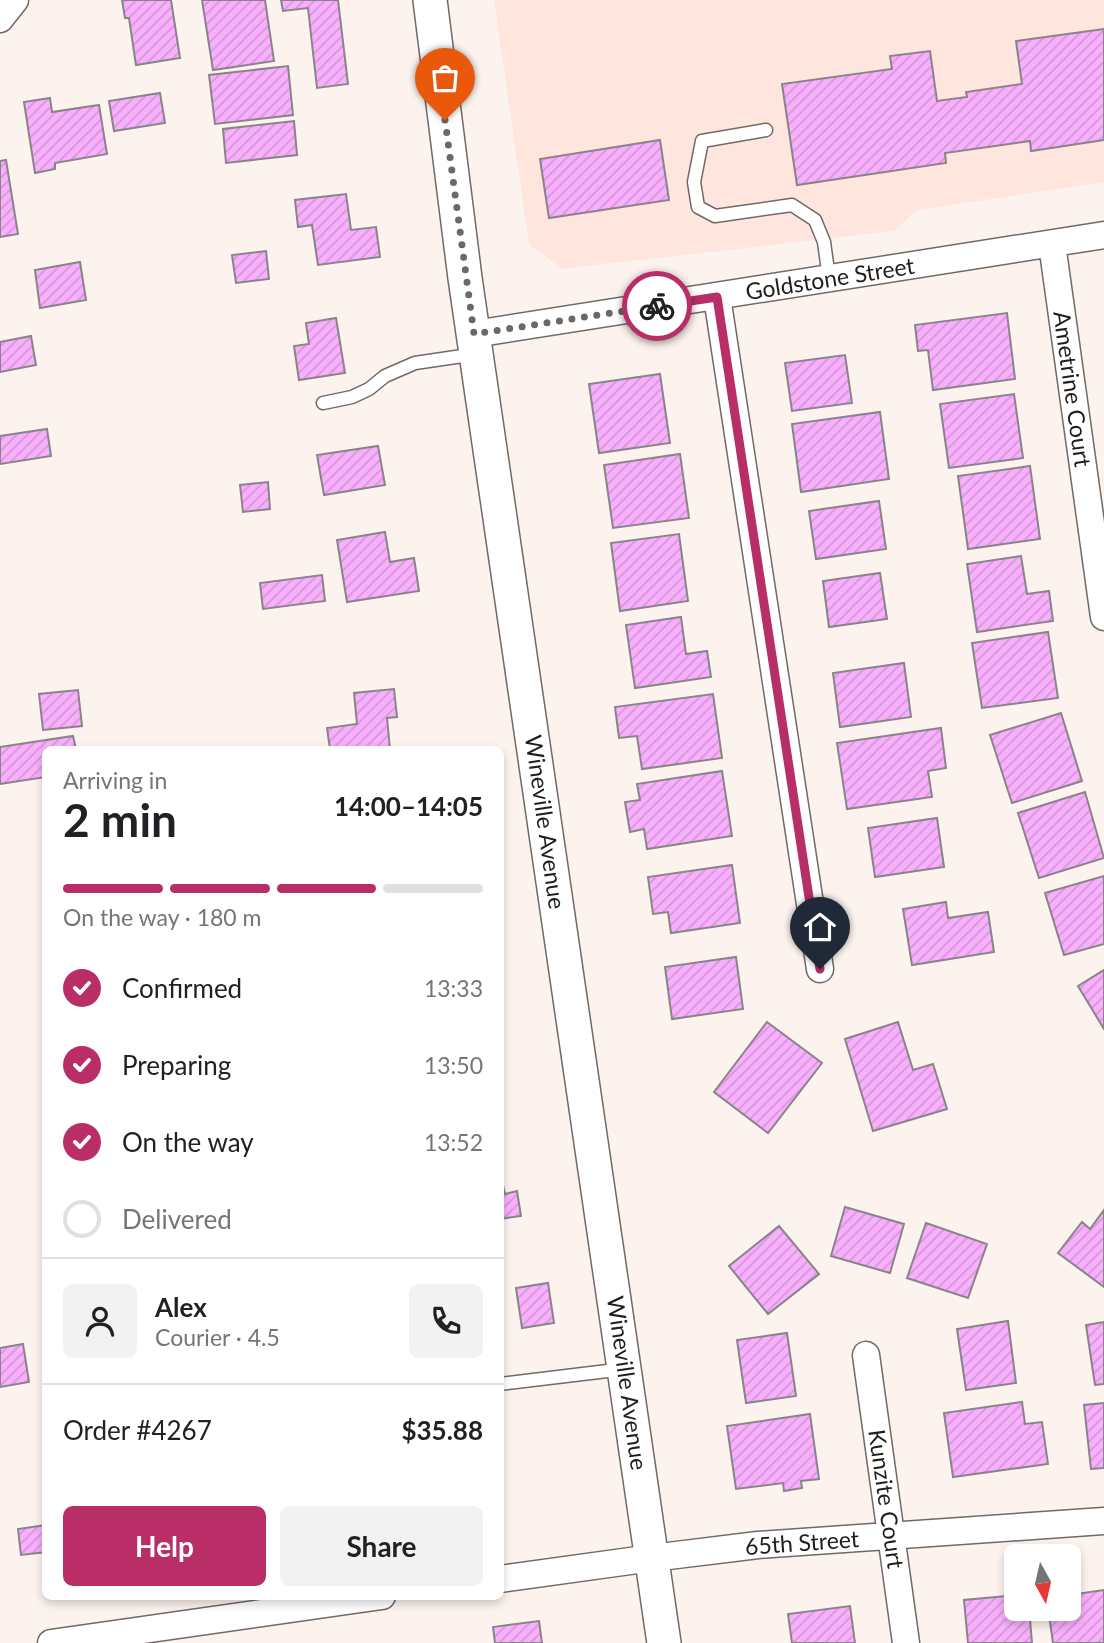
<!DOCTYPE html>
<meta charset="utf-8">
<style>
:root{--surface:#fff;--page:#f2f2f2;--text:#202124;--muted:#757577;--line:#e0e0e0;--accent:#b92e67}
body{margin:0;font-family:Lato,sans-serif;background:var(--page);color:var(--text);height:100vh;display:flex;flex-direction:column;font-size:26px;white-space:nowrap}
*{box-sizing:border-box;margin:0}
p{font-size:23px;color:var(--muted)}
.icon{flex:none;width:38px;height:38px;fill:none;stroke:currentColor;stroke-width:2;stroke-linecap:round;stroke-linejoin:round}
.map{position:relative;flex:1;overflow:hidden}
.side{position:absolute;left:42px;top:746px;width:462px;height:854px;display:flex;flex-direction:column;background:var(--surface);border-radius:10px;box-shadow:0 4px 10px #0003}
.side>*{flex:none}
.needle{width:46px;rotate:172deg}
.buttons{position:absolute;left:1004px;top:1544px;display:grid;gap:14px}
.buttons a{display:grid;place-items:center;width:77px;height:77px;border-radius:10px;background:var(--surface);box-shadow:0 4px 10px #0003;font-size:35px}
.pin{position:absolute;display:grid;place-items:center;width:60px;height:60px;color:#fff;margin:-72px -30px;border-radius:50% 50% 50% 0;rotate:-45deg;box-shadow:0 0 7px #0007}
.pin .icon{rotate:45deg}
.courier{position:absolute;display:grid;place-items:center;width:70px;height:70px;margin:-35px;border:5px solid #b92e67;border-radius:50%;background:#fff;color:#222;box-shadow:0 2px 9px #0007}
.head em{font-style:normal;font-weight:700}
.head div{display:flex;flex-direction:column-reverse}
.head{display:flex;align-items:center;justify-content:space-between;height:119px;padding:0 21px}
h1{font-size:46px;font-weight:700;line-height:52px}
.bar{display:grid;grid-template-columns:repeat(4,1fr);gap:10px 7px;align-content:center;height:84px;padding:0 21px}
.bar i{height:9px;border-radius:5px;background:var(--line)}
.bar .on{background:var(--accent)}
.bar p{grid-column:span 4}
.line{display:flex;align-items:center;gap:18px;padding:0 21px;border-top:2px solid var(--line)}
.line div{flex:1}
.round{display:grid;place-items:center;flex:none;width:74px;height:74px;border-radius:10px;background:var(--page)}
ol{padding:0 21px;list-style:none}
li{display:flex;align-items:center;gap:21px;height:77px}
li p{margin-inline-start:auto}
li .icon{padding:7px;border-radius:50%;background:var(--accent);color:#fff;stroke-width:4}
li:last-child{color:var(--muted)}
li i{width:38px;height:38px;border:4px solid var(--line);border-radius:50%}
.primary-button{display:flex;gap:14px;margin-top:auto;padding:14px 21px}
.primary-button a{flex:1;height:80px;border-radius:10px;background:var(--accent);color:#fff;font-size:28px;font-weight:700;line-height:80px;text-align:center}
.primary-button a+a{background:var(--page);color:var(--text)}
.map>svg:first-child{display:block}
.education{fill:#fee5dd}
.building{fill:url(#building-hatch);stroke:#8a848a;stroke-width:2}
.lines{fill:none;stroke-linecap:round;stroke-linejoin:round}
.service-casing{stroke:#706966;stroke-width:15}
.minor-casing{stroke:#706966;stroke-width:29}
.tertiary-casing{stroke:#706966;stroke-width:36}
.service{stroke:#fff;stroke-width:12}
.minor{stroke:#fff;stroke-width:26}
.tertiary{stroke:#fff;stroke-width:33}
.done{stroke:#6d6865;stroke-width:7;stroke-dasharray:0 12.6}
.route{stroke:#b92e67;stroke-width:9}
.labels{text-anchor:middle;stroke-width:5;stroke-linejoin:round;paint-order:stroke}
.street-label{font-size:23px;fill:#201d1b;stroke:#fff}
</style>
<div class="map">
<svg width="1104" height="1643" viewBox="0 0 1104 1643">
<defs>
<pattern id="building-hatch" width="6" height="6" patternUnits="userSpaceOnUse" patternTransform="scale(1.75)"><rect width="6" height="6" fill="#f8b0fd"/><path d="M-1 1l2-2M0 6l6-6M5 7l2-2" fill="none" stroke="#d497d8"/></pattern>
</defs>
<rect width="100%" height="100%" fill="#fcf3ef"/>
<!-- education -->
<path class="education" d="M494,0H1104V182L917,210L894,231L562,269L529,244Z"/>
<!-- building -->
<path class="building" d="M122,0H171L180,58L136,65L129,18H125Z
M202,0H265L274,61L213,70Z
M281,0H338L348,84L317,88L308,8L283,11Z
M1104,29V140L1031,151L1030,141L945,153L946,163L797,185L782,84L892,69L890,56L930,51L937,101L967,97L966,92L1022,84L1016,41Z
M288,66L293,115L215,124L209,75Z
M160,93L165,123L114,131L109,101Z
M50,98L52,112L99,105L107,154L55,163V169L35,173L24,102Z
M294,121L297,155L226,163L223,129Z
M660,140L669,200L549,218L540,159Z
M6,160L18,234L0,237V161Z
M346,194L351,230L376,227L380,257L318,265L312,225L298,227L295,200Z
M266,251L269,279L236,283L232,255Z
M80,262L86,300L40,308L35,270Z
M1007,313L1015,379L933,390L928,350L918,351L915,325Z
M336,318L345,373L299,380L294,346L309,344L306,323Z
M31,336L36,365L0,372V342Z
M845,355L852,403L792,411L785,363Z
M660,374L670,443L599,453L589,384Z
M1014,394L1023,458L949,468L940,404Z
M880,412L889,479L801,492L792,424Z
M47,429L51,456L0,464V436Z
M378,446L385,485L324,495L317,455Z
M680,454L689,518L613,528L604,465Z
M1030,466L1040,539L968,549L958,476Z
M268,482L270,509L243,512L240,485Z
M879,501L886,549L816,559L809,511Z
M385,532L390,562L414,558L419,591L347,602L337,540Z
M679,534L688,601L620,611L611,543Z
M1021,556L1027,594L1049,591L1053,621L977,632L967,564Z
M880,573L887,619L829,627L823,581Z
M322,575L325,601L263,609L260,583Z
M681,617L686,654L707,651L711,677L635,688L626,625Z
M1048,632L1058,698L982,708L972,643Z
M904,663L911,717L840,727L833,673Z
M394,689L397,717L387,718L390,749H330L327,728L357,724L354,693Z
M78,690L82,726L43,730L39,694Z
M713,694L722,758L642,769L637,736L619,738L615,707Z
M1061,713L1082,781L1012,803L990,735Z
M941,728L946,768L928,771L932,797L847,809L837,743Z
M73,736L76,749H46V777L0,784V747Z
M722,771L732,836L647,849L644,829L630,832L625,802L640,800L637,784Z
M1085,792L1104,858L1039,878L1018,813Z
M937,818L944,867L875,877L868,828Z
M732,865L740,923L671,933L668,912L653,914L648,877Z
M1104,876V944L1064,955L1045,893Z
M946,902L948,918L988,912L994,952L912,965L903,909Z
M736,957L743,1009L672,1019L665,967Z
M1104,970V1029L1078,986Z
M767,1022L822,1063L768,1133L714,1092Z
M898,1022L913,1070L933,1064L947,1109L873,1131L845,1039Z
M500,1173L505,1194L517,1191L521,1216L500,1219Z
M845,1207L904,1224L890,1273L831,1256Z
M1104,1210V1287L1058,1253L1082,1222L1090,1229Z
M926,1223L987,1244L968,1298L907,1278Z
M779,1226L819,1274L768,1314L729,1266Z
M548,1283L554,1323L522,1328L516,1288Z
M1008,1321L1016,1383L966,1390L957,1329Z
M1104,1322V1384L1095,1385L1086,1325Z
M787,1333L796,1396L746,1403L737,1340Z
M23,1344L29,1382L0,1387V1348Z
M1022,1402L1025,1424L1042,1422L1048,1464L953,1477L944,1413Z
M1104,1403V1468L1091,1469L1084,1405Z
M810,1414L819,1479L801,1481L802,1488L784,1491L783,1483L736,1489L727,1426Z
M46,1525V1552L21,1555L18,1529Z
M1104,1590V1643H1053L1048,1608H1069V1595Z
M1017,1595V1608H1029L1032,1643H968L964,1600Z
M850,1606L855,1643H792L788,1614Z
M539,1621L542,1643H495L493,1627Z"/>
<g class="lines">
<!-- service casing -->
<g class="service-casing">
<path id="service" d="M766,130L702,141L694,182L698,207L715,216L792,205L815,220L824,242L829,278
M323,403L352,397L369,389L385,376L415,363L476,354
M500,1384L624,1369"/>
</g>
<!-- minor casing -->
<g class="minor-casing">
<path id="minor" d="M0,19L15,0
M1052,244L1104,617
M717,297L820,969
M474,334L1104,235
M866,1355L906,1643
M500,1579L652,1558L758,1545L1104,1521
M51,1643L382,1596"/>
</g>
<!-- tertiary casing -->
<g class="tertiary-casing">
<path id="tertiary" d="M430,0L465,278L664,1643"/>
</g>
<!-- service -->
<use href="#service" class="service"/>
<!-- minor -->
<use href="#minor" class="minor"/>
<!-- tertiary -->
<use href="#tertiary" class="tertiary"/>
</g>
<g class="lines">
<!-- done -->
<path class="done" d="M445,120L474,334L657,306"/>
<!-- route -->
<path class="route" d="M657,306L717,297L820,969"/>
</g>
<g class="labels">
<!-- street labels -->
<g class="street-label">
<text transform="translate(830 279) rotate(-9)" y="8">Goldstone Street</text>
<text transform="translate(1072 389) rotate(82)" y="8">Ametrine Court</text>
<text transform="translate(545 822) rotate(82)" y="8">Wineville Avenue</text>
<text transform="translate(627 1383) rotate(82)" y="8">Wineville Avenue</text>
<text transform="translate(886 1499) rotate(82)" y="8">Kunzite Court</text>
<text transform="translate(802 1543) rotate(-4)" y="8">65th Street</text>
</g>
</g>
</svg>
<div class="buttons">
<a><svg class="needle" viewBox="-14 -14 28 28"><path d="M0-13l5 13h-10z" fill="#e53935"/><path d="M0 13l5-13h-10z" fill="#757577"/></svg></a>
</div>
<div class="pin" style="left:445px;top:120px;background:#ea580c"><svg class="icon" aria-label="bag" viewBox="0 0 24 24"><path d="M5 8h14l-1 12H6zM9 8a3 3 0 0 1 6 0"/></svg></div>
<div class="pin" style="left:820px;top:969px;background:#1f2937"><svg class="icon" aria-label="home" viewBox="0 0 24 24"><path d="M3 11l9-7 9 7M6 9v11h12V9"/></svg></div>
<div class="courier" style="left:657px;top:306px"><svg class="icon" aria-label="bike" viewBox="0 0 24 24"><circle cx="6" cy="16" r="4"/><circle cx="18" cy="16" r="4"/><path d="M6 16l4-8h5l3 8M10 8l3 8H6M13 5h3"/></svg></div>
<section class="side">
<div class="head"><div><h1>2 min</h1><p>Arriving in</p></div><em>14:00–14:05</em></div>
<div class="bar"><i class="on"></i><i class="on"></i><i class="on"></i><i></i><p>On the way · 180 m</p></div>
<ol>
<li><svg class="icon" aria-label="check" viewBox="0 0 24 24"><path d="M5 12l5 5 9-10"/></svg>Confirmed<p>13:33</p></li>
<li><svg class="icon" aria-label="check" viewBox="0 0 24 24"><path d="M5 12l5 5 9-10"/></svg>Preparing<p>13:50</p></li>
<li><svg class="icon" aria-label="check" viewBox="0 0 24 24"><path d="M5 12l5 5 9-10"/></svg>On the way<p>13:52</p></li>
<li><i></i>Delivered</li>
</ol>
<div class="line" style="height:126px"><a class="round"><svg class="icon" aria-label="person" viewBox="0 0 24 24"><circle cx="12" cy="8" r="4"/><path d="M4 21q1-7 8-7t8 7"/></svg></a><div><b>Alex</b><p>Courier · 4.5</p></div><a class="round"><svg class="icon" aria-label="phone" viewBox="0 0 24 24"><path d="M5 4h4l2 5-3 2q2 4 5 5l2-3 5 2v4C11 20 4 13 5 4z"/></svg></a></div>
<div class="line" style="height:91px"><div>Order #4267</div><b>$35.88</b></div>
<div class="primary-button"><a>Help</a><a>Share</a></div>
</section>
</div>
